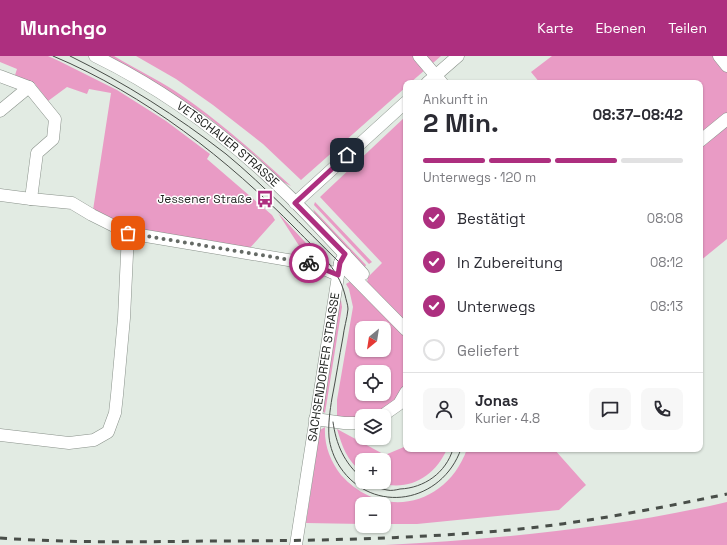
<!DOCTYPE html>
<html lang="de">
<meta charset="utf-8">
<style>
:root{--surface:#fff;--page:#f7f7f7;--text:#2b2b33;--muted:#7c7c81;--line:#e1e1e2;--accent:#ad2f7f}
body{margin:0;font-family:"Space Grotesk",sans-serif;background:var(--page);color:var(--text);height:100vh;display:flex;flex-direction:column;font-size:15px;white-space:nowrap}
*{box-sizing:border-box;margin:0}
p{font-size:13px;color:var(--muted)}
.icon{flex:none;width:22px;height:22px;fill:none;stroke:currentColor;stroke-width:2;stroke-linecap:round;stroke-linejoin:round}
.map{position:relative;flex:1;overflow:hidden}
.details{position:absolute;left:403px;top:24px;width:300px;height:372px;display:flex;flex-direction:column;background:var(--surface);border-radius:8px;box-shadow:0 1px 3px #0004}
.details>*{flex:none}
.needle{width:26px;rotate:210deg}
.tools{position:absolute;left:355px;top:265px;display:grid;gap:8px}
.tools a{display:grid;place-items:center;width:36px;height:36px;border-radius:8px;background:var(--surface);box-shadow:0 1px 3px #0004;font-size:20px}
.pin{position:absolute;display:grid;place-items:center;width:34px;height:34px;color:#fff;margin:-17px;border-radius:8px;box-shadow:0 2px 6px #0006}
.courier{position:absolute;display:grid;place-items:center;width:40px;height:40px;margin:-20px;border:3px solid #ad2f7f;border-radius:50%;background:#fff;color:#222;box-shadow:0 1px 5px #0007}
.overview em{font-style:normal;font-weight:700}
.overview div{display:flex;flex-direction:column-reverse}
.overview{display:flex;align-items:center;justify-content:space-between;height:68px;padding:0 20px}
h1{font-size:26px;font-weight:700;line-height:30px}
.bar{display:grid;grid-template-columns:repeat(4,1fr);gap:6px 4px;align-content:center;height:48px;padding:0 20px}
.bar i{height:5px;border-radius:3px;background:var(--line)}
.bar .current{background:var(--accent)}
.bar p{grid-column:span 4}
.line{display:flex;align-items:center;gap:10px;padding:0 20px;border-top:1px solid var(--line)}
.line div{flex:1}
.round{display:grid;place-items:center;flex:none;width:42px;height:42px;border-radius:8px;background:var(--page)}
ol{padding:0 20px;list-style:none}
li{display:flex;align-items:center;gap:12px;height:44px}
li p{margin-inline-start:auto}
li .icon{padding:4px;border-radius:50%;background:var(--accent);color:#fff;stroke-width:4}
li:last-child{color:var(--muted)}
li i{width:22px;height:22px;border:2px solid var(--line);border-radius:50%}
header{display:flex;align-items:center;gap:24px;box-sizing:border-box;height:56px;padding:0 20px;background:var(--accent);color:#fff}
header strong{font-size:19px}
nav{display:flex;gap:22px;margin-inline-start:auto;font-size:14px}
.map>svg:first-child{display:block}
.green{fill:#e99bc5;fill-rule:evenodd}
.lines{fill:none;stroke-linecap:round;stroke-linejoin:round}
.minor-casing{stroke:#89918a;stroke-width:13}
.minor{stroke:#fff;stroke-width:12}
.tram{stroke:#494e49;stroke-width:1}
.rail{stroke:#494e49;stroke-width:3;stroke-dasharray:7 7;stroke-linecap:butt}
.done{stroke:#656a65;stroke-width:4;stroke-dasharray:0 7.2}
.route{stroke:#ad2f7f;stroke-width:5}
.labels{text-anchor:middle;stroke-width:3;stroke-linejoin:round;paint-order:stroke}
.street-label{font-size:12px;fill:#212421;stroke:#fff}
.poi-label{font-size:12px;fill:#212421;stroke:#fff;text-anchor:end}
</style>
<header>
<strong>Munchgo</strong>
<nav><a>Karte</a><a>Ebenen</a><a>Teilen</a></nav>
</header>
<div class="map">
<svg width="727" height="489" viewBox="0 0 727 489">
<rect width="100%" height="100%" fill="#e2ebe3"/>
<!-- green -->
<path class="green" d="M0,0H48L59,5L117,34L166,65L210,98L207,103L272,159L275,164L249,193L133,175L93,154L111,37L89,33L87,38L67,31L48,45L35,28L15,19L17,13L0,6Z
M109,0H114C134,12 155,22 175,35C217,63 254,96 291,130L283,126L257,101L209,62L172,37Z
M136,0H441L410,27H406V31L301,124L263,88L213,49L176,23Z
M552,0H716L727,13V60L700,77V27H540L531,16Z
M406,60V266L367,227L368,221L382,207L320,141Z
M727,68V183L700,205V90Z
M315,146L372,206L369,208L314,149Z
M313,153L366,209L365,211L315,158Z
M278,157L319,201C313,203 310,202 305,199Z
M351,225L403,278C407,290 409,315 405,328C399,345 380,360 362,360V361H337V344L353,251L349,233L346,228ZM362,272H384V294H362ZM362,316H384V338H362Z
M340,238L342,251L325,357L321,354Z
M325,371C324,389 330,405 341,419C382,465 447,450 467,393H554L586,429L559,454L417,468H384V448H362V468L306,467L320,374Z
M337,373L385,399L404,391L406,388V393H447C435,421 407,437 377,426H384V404H362V416C347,405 342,390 337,373Z
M727,446V489H385C500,483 615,472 727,446Z"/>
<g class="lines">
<!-- minor casing -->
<g class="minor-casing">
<g id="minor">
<path id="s1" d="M95,0C167,35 233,85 290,141C315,166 339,192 363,218"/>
<path d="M419,0L442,27"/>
<path d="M719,0L727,10"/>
<path d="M0,20L29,31L55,63L53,83L37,97L31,143L72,147L92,159L128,177L312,208L338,219"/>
<path d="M427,27L458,0"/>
<path d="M0,55L29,31"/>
<path d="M700,85L727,63"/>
<path d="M0,139L31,143"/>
<path d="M295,147L406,46"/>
<path d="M340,207L406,274"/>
<path d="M382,360L399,348L406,336"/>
<path d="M315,363L344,367H362"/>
<path d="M0,379L69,387L94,384L108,376L115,357L117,339L124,262L128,177"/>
<path id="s2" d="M296,489L340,207L345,198"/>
</g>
</g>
<!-- minor -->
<use href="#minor" class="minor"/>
<!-- tram -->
<path class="tram" d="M53,0C146,39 227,103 297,174C316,194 338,211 345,239C346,244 348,249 348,253C347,263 344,272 343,281C339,302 336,322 332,342C330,354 328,368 329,381C330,391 334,402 340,411C373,460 442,447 461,393
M70,0C125,27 177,60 226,98C266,131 303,171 340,207
M333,366C336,388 344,407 362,422
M367,426C373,429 380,433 387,434C391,435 396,434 400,433C424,432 446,417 453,393"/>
<!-- rail -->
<path class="rail" d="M0,482C70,487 139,486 209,485C309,485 410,483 510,474C583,467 655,453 727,438"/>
</g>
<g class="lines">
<!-- done -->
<path class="done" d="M128,177L309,207"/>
<!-- route -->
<path class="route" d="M309,207L338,219L340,207L345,198L295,147L347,99"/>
</g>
<!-- icons -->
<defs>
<g id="bus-bare" transform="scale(1.38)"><path d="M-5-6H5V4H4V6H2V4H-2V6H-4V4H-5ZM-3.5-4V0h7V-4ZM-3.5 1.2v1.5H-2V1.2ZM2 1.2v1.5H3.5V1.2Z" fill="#ad2f7f" stroke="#fff" stroke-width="2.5" paint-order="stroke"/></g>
</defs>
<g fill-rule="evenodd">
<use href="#bus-bare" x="265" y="143"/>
</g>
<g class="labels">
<!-- street labels -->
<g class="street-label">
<text dy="4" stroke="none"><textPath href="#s1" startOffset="160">VETSCHAUER STRASSE</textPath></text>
<text dy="4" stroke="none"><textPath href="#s2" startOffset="180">SACHSENDORFER STRASSE</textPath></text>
</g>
<!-- poi labels -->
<g class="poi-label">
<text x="252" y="147">Jessener Straße</text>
</g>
</g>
</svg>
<div class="tools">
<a><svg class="needle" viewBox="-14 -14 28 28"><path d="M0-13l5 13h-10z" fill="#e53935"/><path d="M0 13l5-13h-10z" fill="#7c7c81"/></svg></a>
<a><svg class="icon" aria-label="locate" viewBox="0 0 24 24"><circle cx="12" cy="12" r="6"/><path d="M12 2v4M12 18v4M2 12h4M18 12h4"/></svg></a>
<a><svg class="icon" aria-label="layers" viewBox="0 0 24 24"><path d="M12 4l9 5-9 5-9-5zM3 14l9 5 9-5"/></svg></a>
<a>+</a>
<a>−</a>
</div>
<div class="pin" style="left:128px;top:177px;background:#ea580c"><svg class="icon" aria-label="bag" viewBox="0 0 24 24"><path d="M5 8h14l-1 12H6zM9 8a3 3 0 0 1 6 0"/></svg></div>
<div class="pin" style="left:347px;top:99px;background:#1f2937"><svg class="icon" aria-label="home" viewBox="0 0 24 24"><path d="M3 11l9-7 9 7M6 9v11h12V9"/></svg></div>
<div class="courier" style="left:309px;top:207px"><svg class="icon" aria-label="bike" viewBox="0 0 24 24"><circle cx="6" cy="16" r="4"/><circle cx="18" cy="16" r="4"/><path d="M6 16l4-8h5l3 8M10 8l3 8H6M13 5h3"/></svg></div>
<section class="details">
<div class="overview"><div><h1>2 Min.</h1><p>Ankunft in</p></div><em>08:37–08:42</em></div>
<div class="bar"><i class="current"></i><i class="current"></i><i class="current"></i><i></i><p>Unterwegs · 120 m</p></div>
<ol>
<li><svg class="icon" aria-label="check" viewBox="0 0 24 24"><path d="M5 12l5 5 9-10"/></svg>Bestätigt<p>08:08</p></li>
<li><svg class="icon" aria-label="check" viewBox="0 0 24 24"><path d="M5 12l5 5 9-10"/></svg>In Zubereitung<p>08:12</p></li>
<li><svg class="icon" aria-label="check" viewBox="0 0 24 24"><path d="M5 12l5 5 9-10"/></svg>Unterwegs<p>08:13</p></li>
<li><i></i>Geliefert</li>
</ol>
<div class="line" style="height:72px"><a class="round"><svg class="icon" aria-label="person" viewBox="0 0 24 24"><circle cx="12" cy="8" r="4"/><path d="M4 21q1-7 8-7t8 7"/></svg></a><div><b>Jonas</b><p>Kurier · 4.8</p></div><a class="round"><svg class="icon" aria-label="chat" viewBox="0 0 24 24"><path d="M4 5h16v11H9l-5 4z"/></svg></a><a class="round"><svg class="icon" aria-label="phone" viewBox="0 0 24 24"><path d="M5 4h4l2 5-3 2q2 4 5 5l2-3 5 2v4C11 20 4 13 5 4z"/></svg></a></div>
</section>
</div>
